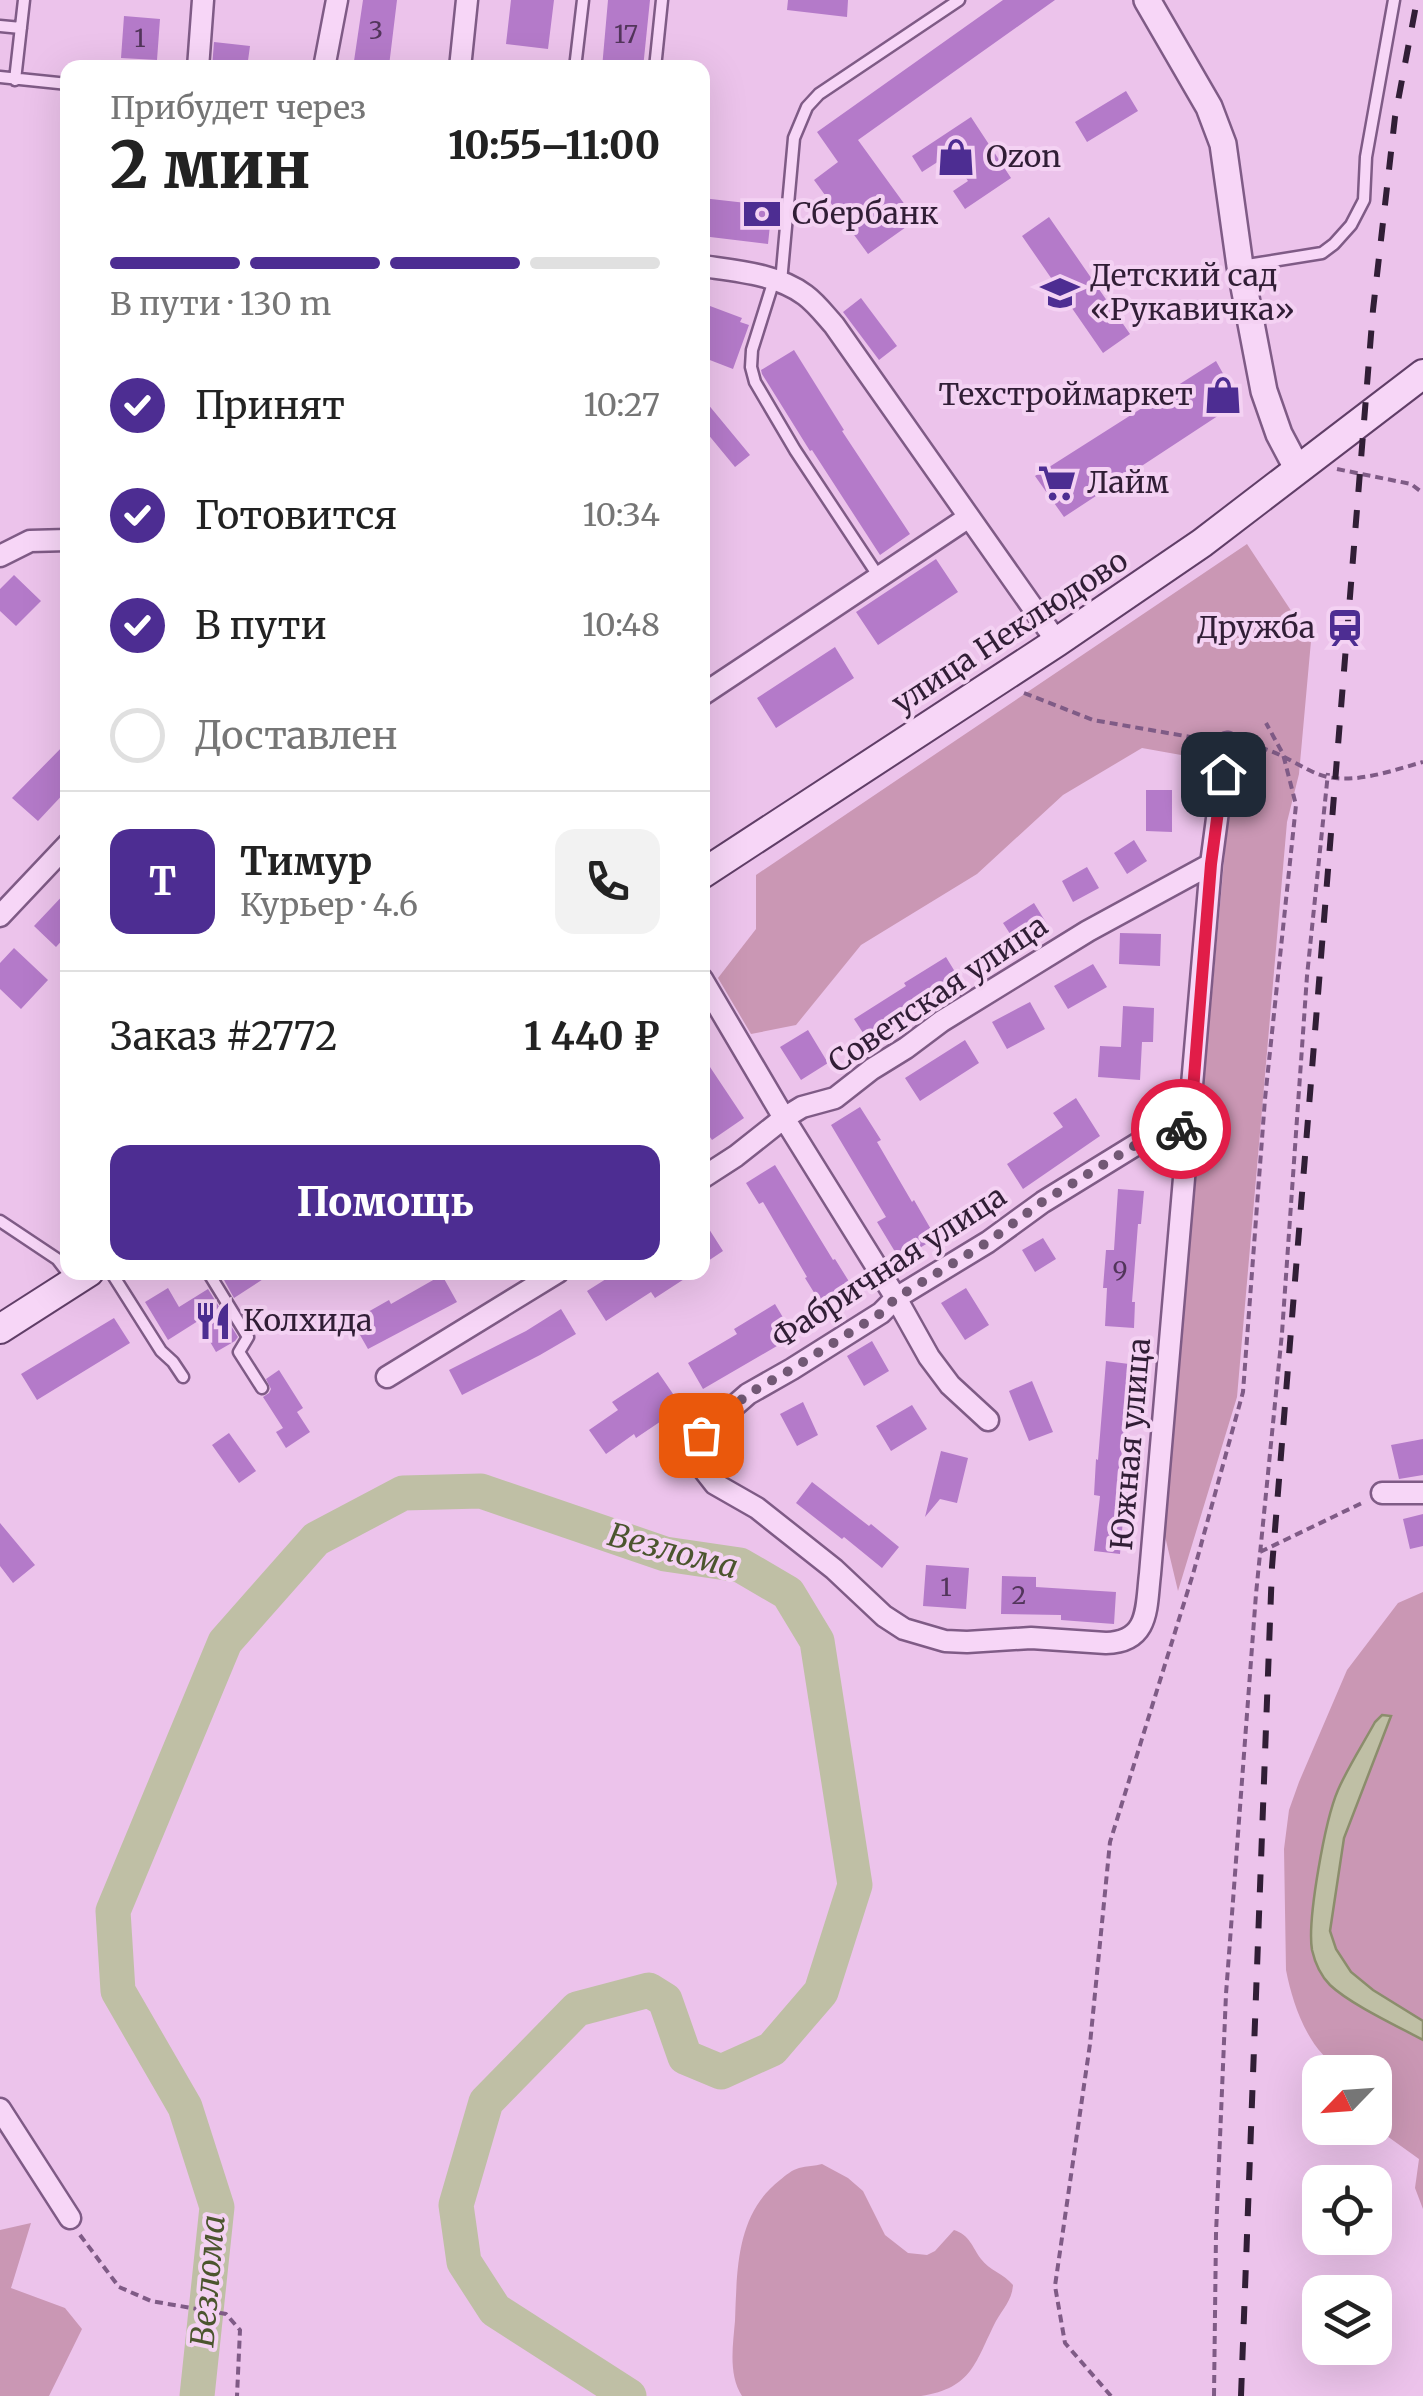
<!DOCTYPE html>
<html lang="ru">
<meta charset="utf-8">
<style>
:root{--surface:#fff;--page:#f2f2f2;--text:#222;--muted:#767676;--line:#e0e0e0;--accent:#4d2d92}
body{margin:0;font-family:Merriweather,serif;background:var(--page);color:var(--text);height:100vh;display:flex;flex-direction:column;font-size:38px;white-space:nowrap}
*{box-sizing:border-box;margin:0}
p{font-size:32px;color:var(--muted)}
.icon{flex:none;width:55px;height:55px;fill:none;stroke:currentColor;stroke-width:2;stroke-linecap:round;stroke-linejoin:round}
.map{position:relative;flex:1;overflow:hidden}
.sheet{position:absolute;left:60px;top:60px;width:650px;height:1220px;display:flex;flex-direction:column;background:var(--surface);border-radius:20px;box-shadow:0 10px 40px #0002}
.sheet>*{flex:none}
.needle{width:65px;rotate:245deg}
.tools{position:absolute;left:1302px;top:2055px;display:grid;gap:20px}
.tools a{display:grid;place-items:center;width:90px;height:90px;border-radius:20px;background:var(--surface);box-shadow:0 10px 40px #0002;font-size:50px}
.pin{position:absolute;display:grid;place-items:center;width:85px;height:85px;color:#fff;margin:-42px;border-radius:20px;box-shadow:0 5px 15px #0006}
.courier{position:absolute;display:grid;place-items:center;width:100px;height:100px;margin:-50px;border:8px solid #e11d48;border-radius:50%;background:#fff;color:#222;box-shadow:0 2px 12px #0007}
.head em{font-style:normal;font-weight:800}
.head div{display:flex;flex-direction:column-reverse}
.head{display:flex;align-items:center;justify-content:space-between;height:170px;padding:0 50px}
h1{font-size:65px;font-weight:800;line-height:75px}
.bar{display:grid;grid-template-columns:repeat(4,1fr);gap:15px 10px;align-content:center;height:120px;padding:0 50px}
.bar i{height:12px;border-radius:8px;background:var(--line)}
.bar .current{background:var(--accent)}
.bar p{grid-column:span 4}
.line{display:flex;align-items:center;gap:25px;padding:0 50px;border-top:2px solid var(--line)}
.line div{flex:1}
.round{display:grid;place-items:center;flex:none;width:105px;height:105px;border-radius:20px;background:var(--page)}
ol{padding:0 50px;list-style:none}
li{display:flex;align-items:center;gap:30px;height:110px}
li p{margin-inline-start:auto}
li .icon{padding:10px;border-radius:50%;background:var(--accent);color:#fff;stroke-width:4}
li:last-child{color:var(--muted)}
li i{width:55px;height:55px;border:5px solid var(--line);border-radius:50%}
.button{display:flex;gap:20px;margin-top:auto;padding:20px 50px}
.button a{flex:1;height:115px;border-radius:20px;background:var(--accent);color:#fff;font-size:40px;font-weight:800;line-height:115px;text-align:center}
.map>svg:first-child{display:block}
.green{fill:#ca97b4}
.water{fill:#bfbfa5;stroke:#8b8d6c;stroke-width:2.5}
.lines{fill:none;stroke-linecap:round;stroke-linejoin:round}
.river{stroke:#bfbfa5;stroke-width:35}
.building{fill:#b47ac9}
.service-casing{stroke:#7f5b86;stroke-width:15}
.minor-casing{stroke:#7f5b86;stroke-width:25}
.tertiary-casing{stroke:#7f5b86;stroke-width:30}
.secondary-casing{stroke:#603e67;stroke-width:32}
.path{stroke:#7f5b86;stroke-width:4;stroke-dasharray:8 5;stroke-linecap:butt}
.service{stroke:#f7d6f7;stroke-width:10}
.minor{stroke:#f7d6f7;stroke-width:20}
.tertiary{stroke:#f7d6f7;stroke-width:25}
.secondary{stroke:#f7d6f7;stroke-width:28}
.rail{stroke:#311e36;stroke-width:6;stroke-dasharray:18 18;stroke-linecap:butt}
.done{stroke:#725875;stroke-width:10;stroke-dasharray:0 18}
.route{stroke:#e11d48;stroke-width:12}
.labels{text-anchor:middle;stroke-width:8;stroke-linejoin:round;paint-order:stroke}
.number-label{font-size:25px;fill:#52355b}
.poi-label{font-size:30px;fill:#311e36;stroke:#f4d2f3;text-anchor:start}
.street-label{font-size:30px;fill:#311e36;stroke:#f4d2f3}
.water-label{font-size:32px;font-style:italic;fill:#4b552e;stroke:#f4d2f3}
</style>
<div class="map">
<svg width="1423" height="2396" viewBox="0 0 1423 2396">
<rect width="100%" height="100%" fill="#ecc3eb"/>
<!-- green -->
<path class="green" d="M1247,544L1311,641L1299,774L1287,822L1237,1397L1178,1591L1163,1528L1229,807L1209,760L1142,748L1063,795L977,874L861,945L796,1025L751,1034L718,978L756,929V875Z
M1423,1592V2021L1373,1990L1351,1972L1336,1949L1330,1931L1344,1838L1391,1716L1375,1722L1337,1791L1322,1851L1328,1983L1344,1995L1423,2040V2209L1415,2188L1419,2159L1380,2131L1376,2111L1375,2072C1366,2072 1352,2075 1344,2071C1309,2053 1293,2006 1286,1970L1284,1849L1289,1810L1299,1782L1347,1670L1398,1603Z
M822,2164L848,2178L863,2191L885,2235L908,2253L927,2255L935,2251L954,2230C970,2235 972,2247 981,2259C989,2270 1004,2274 1013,2285C1012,2300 1003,2309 996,2321C975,2362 973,2388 921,2396H742C728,2374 733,2345 735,2321C737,2270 736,2214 780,2180C786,2175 792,2170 799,2168C807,2166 815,2166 822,2164Z
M31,2223L11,2288L65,2308L82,2329L49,2396H0V2230Z"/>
<!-- water -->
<path class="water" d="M1382,1715L1391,1716L1344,1838L1330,1931L1336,1949L1351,1972L1373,1990L1423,2021V2040C1397,2026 1350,2004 1330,1985C1321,1976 1315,1963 1312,1950C1307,1920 1325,1820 1338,1790C1348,1767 1363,1744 1375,1722Z"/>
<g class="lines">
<!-- river -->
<path class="river" d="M197,2396L217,2207L185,2107L118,1991L113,1911L225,1642L316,1539L403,1493L481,1491L665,1554L740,1565L788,1593L817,1641L855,1885L821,1992L772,2049L721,2072L685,2057L665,2000L649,1990L577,2009L486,2102L456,2205L464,2262L495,2310L629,2396"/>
</g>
<!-- building -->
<path class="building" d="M363,0H397L389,66L354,61Z
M511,0H554L548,49L506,44Z
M608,0H650L643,68H602Z
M788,0H848L847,17L787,10Z
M1003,0H1055L858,140L916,220L868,254L814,180L838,162L817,132Z
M124,16L160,19L157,60L121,58Z
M214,42L250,46L247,68H212Z
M1126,91L1138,111L1087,142L1075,122Z
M971,117L1011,178L965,209L953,191L968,181L950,154L922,172L912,156Z
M702,198L772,206L768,244L702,236Z
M1049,217L1130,334L1103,353L1022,236Z
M861,298L897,346L879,360L843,312Z
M702,303L742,318L740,322L749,325L733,369L702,357Z
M794,350L844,430L842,431L910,534L880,555L812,450L810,451L762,374L761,370Z
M1216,361L1239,402L1064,517L1035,476Z
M702,397L750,455L735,467L702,427Z
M936,559L958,592L878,645L856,612Z
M14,575L41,601L16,626L0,611V589Z
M835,647L854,678L776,728L757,698Z
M68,741V789L38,821L12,798Z
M1146,790H1172V832L1146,831Z
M1134,840L1147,861L1127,874L1114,853Z
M1087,867L1099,888L1073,902L1062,881Z
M68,890V934L56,947L34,926Z
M1034,903L1047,924L1016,943L1003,923Z
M1120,933L1161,934L1160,966L1119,964Z
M14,948L48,980L21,1009L0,989V963Z
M946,957L960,980L867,1039L854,1019L906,986L904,983Z
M1093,964L1107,987L1068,1009L1054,986Z
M1030,1002L1045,1029L1007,1049L992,1022Z
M1123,1006L1154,1008L1153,1042H1142L1140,1080L1098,1077L1100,1046L1121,1047Z
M808,1030L828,1063L801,1080L780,1047Z
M965,1040L979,1063L920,1101L905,1078Z
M702,1055L744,1118L712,1140L702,1126Z
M1076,1098L1100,1136L1023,1189L1007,1164L1063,1127L1053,1113Z
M860,1107L881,1140L877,1142L912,1202L914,1200L936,1238L900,1260L877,1222L886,1217L831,1125Z
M775,1165L833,1260L835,1259L858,1296L828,1315L805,1278L807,1277L763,1202L759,1204L746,1183Z
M1118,1189L1144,1191L1141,1224H1138L1132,1302H1135L1134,1328L1105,1326L1107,1288H1103L1106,1250H1114Z
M702,1218L723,1251L702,1265Z
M1043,1238L1056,1259L1035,1272L1022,1250Z
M224,1272H274L234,1298L224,1280L228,1278Z
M617,1272H695L655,1298L651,1292L606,1321L587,1291Z
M442,1275L457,1302L368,1349L352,1321L389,1300L391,1304Z
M168,1288L179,1307L208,1289L238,1337L235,1341L216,1352L198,1321L168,1340L145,1302Z
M966,1288L989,1325L965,1340L941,1303Z
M775,1304L794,1336L703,1389L688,1363L737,1334L734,1329Z
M561,1309L576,1334L540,1355L462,1395L449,1370L526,1331Z
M114,1318L130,1343L37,1400L21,1374Z
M872,1341L889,1371L864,1386L847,1356Z
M1106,1361L1129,1364L1121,1461L1128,1462L1120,1554L1094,1551L1100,1496L1094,1495L1096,1459L1098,1460Z
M279,1370L303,1408L297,1412L310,1432L286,1448L276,1432L283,1428L263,1397L269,1393L271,1389L266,1379Z
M658,1372L682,1407L636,1438L634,1434L606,1454L589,1430L618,1410L612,1402Z
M1032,1381L1053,1432L1029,1441L1009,1391Z
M803,1402L818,1435L797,1446L780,1414Z
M912,1405L927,1429L891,1451L876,1426Z
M229,1433L256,1471L239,1483L212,1445Z
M1423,1439V1475L1399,1479L1391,1445Z
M941,1451L968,1458L957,1503L940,1499L925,1517Z
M812,1482L869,1526L871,1524L899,1547L882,1568L844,1537L842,1539L796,1503Z
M1423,1514V1546L1410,1549L1403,1519Z
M0,1523L35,1565L13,1583L0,1566Z
M926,1565L969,1568L966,1609L923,1606Z
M1002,1576L1036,1577V1587L1116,1592L1114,1624L1061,1620V1615L1001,1614Z"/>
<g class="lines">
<!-- service casing -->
<g class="service-casing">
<path id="service" d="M0,26L21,28
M575,68L583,0
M655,68L662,0
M0,77L68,84
M15,80L24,0
M1241,266L1322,253L1334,244L1351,225L1364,200L1366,157L1394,0
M774,280L752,350L751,367L755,382L795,450L879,577
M781,282L794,138L807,107L819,94L959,0
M0,1221L57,1259L74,1281
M111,1272L161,1351L173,1362L183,1377
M208,1272L248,1337L239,1352L262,1388"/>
</g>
<!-- minor casing -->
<g class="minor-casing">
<path id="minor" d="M198,68L203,0
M324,68L337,0
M460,68L467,0
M702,266C736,271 777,274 805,295C816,303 825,315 834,325L1057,642
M0,556L30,541L68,540
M702,695L969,517
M0,916L68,844
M702,979L784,1118L896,1298L929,1357L950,1385L988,1420
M1190,1128L1159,1133L1147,1138L1043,1202L988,1242L896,1298L881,1313L792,1369L748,1394L701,1435L690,1452L715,1484L757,1508L834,1569L884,1616L904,1629L945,1641L967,1642L1031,1638L1106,1643C1150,1642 1146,1607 1150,1574L1211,864L1227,743
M702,1178L736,1156L784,1118L802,1107L835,1098L872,1069L906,1048L942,1021L1088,931L1211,864
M387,1377L558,1272
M1382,1493H1423
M0,2109L70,2218"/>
</g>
<!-- tertiary casing -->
<g class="tertiary-casing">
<path id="tertiary" d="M1147,0L1209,107L1223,144L1240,266L1264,391L1279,434L1298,470"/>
</g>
<!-- secondary casing -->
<g class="secondary-casing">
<path id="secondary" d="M702,874L1057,642L1202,543L1423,374
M0,1329L89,1272"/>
</g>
<!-- path -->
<path class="path" d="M1337,469L1411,484L1423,493
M1024,693L1093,720L1208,740
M1247,745C1275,749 1288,760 1313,772C1346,788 1390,771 1423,762
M1260,1552L1364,1502
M80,2235L119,2287L151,2301L226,2314L240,2330L237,2396
M1111,2396L1065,2343L1055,2286L1090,2044L1110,1842L1193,1574L1243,1392L1265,1099L1296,805L1283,754L1266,723
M1214,2396L1216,2234L1226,1994L1256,1594L1282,1333L1307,976L1328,773"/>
<!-- service -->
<use href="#service" class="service"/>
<!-- minor -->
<use href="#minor" class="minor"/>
<!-- tertiary -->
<use href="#tertiary" class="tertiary"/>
<!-- secondary -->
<use href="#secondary" class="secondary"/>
<!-- rail -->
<path class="rail" d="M1241,2396L1272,1567L1373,310L1395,117L1417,0"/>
</g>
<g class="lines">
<!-- done -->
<path class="done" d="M701,1435L748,1394L792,1369L881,1313L896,1298L988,1242L1042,1202L1147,1138L1159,1133L1181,1129"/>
<!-- route -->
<path class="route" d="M1181,1129L1190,1128L1211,864L1223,774"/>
</g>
<!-- icons -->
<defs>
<g id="shop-bare" transform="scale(3)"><path d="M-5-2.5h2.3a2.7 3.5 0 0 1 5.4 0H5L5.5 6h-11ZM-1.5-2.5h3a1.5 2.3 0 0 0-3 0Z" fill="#4d2d92" stroke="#f4d2f3" stroke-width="2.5" paint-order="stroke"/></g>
<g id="bank-bare" transform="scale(3)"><path d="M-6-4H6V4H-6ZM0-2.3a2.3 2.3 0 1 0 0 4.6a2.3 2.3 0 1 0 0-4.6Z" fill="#4d2d92" stroke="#f4d2f3" stroke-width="2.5" paint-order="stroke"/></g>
<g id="school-bare" transform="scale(3)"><path d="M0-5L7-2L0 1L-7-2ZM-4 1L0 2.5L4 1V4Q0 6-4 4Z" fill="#4d2d92" stroke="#f4d2f3" stroke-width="2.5" paint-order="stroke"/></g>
<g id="supermarket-bare" transform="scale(3)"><path d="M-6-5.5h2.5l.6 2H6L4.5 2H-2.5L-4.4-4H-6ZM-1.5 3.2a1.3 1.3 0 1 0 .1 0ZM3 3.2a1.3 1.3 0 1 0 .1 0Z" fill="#4d2d92" stroke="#f4d2f3" stroke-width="2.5" paint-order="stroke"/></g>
<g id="station-bare" transform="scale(3)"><path d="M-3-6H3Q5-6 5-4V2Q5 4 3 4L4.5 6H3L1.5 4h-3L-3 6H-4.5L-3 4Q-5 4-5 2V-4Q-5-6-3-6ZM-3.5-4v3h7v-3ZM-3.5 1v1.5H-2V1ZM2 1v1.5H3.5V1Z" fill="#4d2d92" stroke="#f4d2f3" stroke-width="2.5" paint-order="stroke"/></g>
<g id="restaurant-bare" transform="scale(3)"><path d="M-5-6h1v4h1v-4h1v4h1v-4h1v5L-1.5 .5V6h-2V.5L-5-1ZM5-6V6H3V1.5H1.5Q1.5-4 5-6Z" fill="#4d2d92" stroke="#f4d2f3" stroke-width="2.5" paint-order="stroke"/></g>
</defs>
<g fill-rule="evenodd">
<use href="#shop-bare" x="956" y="157"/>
<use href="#bank-bare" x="762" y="214"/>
<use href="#school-bare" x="1060" y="293"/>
<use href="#shop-bare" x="1223" y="395"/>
<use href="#supermarket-bare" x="1057" y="483"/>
<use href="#station-bare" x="1345" y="628"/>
<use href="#restaurant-bare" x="213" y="1321"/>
</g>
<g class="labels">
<!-- number labels -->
<g class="number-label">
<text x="376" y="39">3</text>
<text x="626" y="43">17</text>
<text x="140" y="47">1</text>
<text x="1120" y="1279">9</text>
<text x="946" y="1596">1</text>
<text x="1019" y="1604">2</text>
</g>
<!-- poi labels -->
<g class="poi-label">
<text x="986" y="167">Ozon</text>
<text x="792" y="224">Сбербанк</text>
<text x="1090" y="286">Детский сад<tspan x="1090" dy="34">«Рукавичка»</tspan></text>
<text x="1193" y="405" text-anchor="end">Техстроймаркет</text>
<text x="1087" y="493">Лайм</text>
<text x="1315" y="638" text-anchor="end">Дружба</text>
<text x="243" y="1331">Колхида</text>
</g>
<!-- street labels -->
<g class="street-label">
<text transform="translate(1010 632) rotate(-33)" y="10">улица Неклюдово</text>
<text transform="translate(938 994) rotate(-34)" y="10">Советская улица</text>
<text transform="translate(889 1267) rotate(-33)" y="10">Фабричная улица</text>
<text transform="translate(1131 1444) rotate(-85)" y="10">Южная улица</text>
</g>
<!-- water labels -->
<g class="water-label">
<text transform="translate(673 1551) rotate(15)" y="11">Везлома</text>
<text transform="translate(208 2281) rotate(-85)" y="11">Везлома</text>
</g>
</g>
</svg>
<div class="tools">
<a><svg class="needle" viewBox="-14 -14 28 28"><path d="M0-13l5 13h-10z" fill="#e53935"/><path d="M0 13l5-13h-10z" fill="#767676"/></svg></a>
<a><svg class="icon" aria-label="locate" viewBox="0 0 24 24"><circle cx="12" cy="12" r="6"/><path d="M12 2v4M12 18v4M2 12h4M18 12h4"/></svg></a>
<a><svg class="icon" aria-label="layers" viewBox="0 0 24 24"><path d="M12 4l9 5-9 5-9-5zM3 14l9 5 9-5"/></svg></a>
</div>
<div class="pin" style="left:701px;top:1435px;background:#ea580c"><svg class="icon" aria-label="bag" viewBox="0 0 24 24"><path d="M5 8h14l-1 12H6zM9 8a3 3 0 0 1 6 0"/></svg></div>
<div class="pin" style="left:1223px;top:774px;background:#1f2937"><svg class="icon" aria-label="home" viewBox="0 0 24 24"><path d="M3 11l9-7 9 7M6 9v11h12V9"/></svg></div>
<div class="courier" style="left:1181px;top:1129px"><svg class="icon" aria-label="bike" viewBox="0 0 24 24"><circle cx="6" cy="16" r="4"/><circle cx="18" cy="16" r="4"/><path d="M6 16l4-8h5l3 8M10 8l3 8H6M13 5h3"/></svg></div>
<section class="sheet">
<div class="head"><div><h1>2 мин</h1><p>Прибудет через</p></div><em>10:55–11:00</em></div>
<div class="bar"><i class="current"></i><i class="current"></i><i class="current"></i><i></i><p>В пути · 130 m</p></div>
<ol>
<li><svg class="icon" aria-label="check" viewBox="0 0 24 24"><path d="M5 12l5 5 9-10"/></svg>Принят<p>10:27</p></li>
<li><svg class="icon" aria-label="check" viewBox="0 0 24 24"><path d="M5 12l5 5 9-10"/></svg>Готовится<p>10:34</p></li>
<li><svg class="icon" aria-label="check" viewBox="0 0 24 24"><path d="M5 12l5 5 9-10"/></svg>В пути<p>10:48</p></li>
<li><i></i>Доставлен</li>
</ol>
<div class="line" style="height:180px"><b class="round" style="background:var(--accent);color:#fff">Т</b><div><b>Тимур</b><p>Курьер · 4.6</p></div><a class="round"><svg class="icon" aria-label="phone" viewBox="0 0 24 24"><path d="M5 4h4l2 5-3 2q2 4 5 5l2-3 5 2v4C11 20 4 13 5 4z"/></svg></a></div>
<div class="line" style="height:130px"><div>Заказ #2772</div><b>1 440 ₽</b></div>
<div class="button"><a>Помощь</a></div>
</section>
</div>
